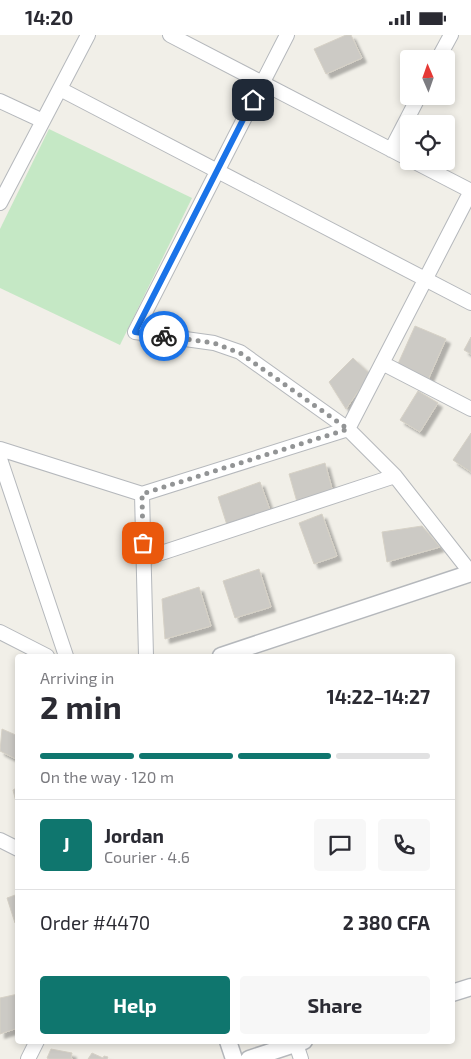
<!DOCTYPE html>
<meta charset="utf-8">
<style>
:root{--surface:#fff;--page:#f7f7f7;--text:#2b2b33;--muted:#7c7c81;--line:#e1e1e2;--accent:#0f766e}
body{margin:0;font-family:"Exo 2",sans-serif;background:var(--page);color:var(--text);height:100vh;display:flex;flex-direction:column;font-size:19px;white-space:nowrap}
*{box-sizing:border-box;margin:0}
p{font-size:16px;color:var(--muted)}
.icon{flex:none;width:28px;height:28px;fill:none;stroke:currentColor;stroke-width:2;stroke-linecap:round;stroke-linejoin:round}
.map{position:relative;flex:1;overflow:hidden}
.panel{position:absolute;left:15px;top:619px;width:440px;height:390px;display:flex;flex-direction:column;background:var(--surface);border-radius:5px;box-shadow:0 2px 8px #0003}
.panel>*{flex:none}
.needle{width:32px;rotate:358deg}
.fabs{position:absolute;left:400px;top:15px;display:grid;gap:10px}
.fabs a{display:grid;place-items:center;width:55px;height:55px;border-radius:5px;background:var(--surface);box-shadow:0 2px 8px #0003;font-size:25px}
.pin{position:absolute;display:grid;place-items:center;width:42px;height:42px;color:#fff;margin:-21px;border-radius:10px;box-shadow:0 2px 8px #0006}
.courier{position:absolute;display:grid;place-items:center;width:50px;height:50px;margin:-25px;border:4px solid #1a73e8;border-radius:50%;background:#fff;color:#222;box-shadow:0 1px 6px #0007}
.headline em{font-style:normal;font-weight:700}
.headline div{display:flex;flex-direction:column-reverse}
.headline{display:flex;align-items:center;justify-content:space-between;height:85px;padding:0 25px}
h1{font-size:32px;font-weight:700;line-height:38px}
.bar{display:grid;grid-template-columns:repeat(4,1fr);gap:8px 5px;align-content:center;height:60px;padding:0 25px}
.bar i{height:6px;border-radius:4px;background:var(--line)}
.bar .selected{background:var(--accent)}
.bar p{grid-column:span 4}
.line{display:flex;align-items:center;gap:12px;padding:0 25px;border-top:1px solid var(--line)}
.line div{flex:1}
.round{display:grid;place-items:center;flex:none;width:52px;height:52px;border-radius:5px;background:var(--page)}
.action{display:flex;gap:10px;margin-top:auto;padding:10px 25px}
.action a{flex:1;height:58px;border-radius:5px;background:var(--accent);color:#fff;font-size:20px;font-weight:700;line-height:58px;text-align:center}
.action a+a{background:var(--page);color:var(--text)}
.status{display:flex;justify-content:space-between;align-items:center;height:35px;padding:0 25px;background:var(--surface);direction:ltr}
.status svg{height:14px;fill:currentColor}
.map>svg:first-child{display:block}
.green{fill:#c5e8c5}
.building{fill:#cccac5;stroke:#d6d1c6;filter:url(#shadow)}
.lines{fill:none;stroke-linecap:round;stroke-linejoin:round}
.minor-casing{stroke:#b5b8bc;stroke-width:16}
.tertiary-casing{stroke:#b5b8bc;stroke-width:19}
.minor{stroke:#fff;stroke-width:14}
.tertiary{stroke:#fff;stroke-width:16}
.done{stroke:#929495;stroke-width:5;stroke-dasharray:0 9}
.route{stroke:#1a73e8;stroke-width:6}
</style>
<div class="status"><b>14:20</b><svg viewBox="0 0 49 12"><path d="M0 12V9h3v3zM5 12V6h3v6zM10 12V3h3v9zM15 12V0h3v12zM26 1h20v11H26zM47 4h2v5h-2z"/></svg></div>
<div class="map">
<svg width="471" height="1024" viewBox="0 0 471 1024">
<defs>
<filter id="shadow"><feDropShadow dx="4.5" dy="4.5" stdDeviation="1" flood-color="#0004"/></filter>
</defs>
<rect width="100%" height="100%" fill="#f1efe8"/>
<!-- green -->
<path class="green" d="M49,94L192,163L120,310L0,253V194Z"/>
<!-- building -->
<path class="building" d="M346,0H351L362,23L326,39L314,14Z
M415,291L446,304L428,345L397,331Z
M471,302V319L464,315Z
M353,323L370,339L346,374L329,347Z
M418,356L438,368L420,397L400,385Z
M471,398V437L453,425Z
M325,428L333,457L297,467L289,439Z
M260,447L270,475L227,490L218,462Z
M322,479L337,521L314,529L299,488Z
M422,491L440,512L387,527L382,497Z
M259,534L271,572L235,583L223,546Z
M199,552L211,591L165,604L162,564Z
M2,694L18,701V725L0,716Z
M18,752V775L13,755Z
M18,859V887L15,888L7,863Z
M18,959V993L0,999V963Z
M51,1014L72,1018L71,1023L73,1024H49L47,1023Z
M92,1018L103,1023L104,1021L108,1022L107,1024H88Z"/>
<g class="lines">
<!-- minor casing -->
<g class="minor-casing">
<path id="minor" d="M170,0L409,124
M287,0L135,297L214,308L240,317L348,394L395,441L471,538
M438,24L451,0
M60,54L471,268
M0,66L43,86
M391,115L419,61
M413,126L471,156
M0,168L88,0
M382,328L471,374
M0,414L142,459L348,394L471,156
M0,424L66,621
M142,459L146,621
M143,524L395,441
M0,597L47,621
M0,805L18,814
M296,1009L301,1024
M28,1024L37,1006"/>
</g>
<!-- tertiary casing -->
<g class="tertiary-casing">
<path id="tertiary" d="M221,621L471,538
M452,958L471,952
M228,1006L234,1024
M249,1024L304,1006"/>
</g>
<!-- minor -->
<use href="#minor" class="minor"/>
<!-- tertiary -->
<use href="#tertiary" class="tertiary"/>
</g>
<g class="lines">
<!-- done -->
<path class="done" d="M143,508L142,459L348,394L240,318L214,308L164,301"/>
<!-- route -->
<path class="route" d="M164,301L135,297L253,65"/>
</g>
</svg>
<div class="fabs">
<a><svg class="needle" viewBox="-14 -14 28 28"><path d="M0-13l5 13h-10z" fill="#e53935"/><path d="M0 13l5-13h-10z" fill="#7c7c81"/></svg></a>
<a><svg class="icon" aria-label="locate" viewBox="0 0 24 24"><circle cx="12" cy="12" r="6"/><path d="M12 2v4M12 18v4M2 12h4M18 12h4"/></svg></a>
</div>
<div class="pin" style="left:143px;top:508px;background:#ea580c"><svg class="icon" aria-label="bag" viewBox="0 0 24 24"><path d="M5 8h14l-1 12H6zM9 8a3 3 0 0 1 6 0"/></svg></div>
<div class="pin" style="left:253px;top:65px;background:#1f2937"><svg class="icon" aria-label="home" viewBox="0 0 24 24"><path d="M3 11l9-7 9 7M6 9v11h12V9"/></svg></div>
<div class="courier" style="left:164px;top:301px"><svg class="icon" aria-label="bike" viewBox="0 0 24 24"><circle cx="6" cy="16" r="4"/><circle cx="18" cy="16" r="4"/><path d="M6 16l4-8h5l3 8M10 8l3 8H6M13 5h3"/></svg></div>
<section class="panel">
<div class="headline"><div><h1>2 min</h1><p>Arriving in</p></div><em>14:22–14:27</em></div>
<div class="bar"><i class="selected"></i><i class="selected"></i><i class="selected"></i><i></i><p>On the way · 120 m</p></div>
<div class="line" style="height:90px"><b class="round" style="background:var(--accent);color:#fff">J</b><div><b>Jordan</b><p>Courier · 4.6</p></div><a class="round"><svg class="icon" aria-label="chat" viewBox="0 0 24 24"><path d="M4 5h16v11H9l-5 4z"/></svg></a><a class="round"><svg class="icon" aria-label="phone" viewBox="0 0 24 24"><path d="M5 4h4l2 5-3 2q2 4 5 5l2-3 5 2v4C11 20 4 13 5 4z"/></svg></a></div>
<div class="line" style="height:65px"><div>Order #4470</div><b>2 380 CFA</b></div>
<div class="action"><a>Help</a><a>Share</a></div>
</section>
</div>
